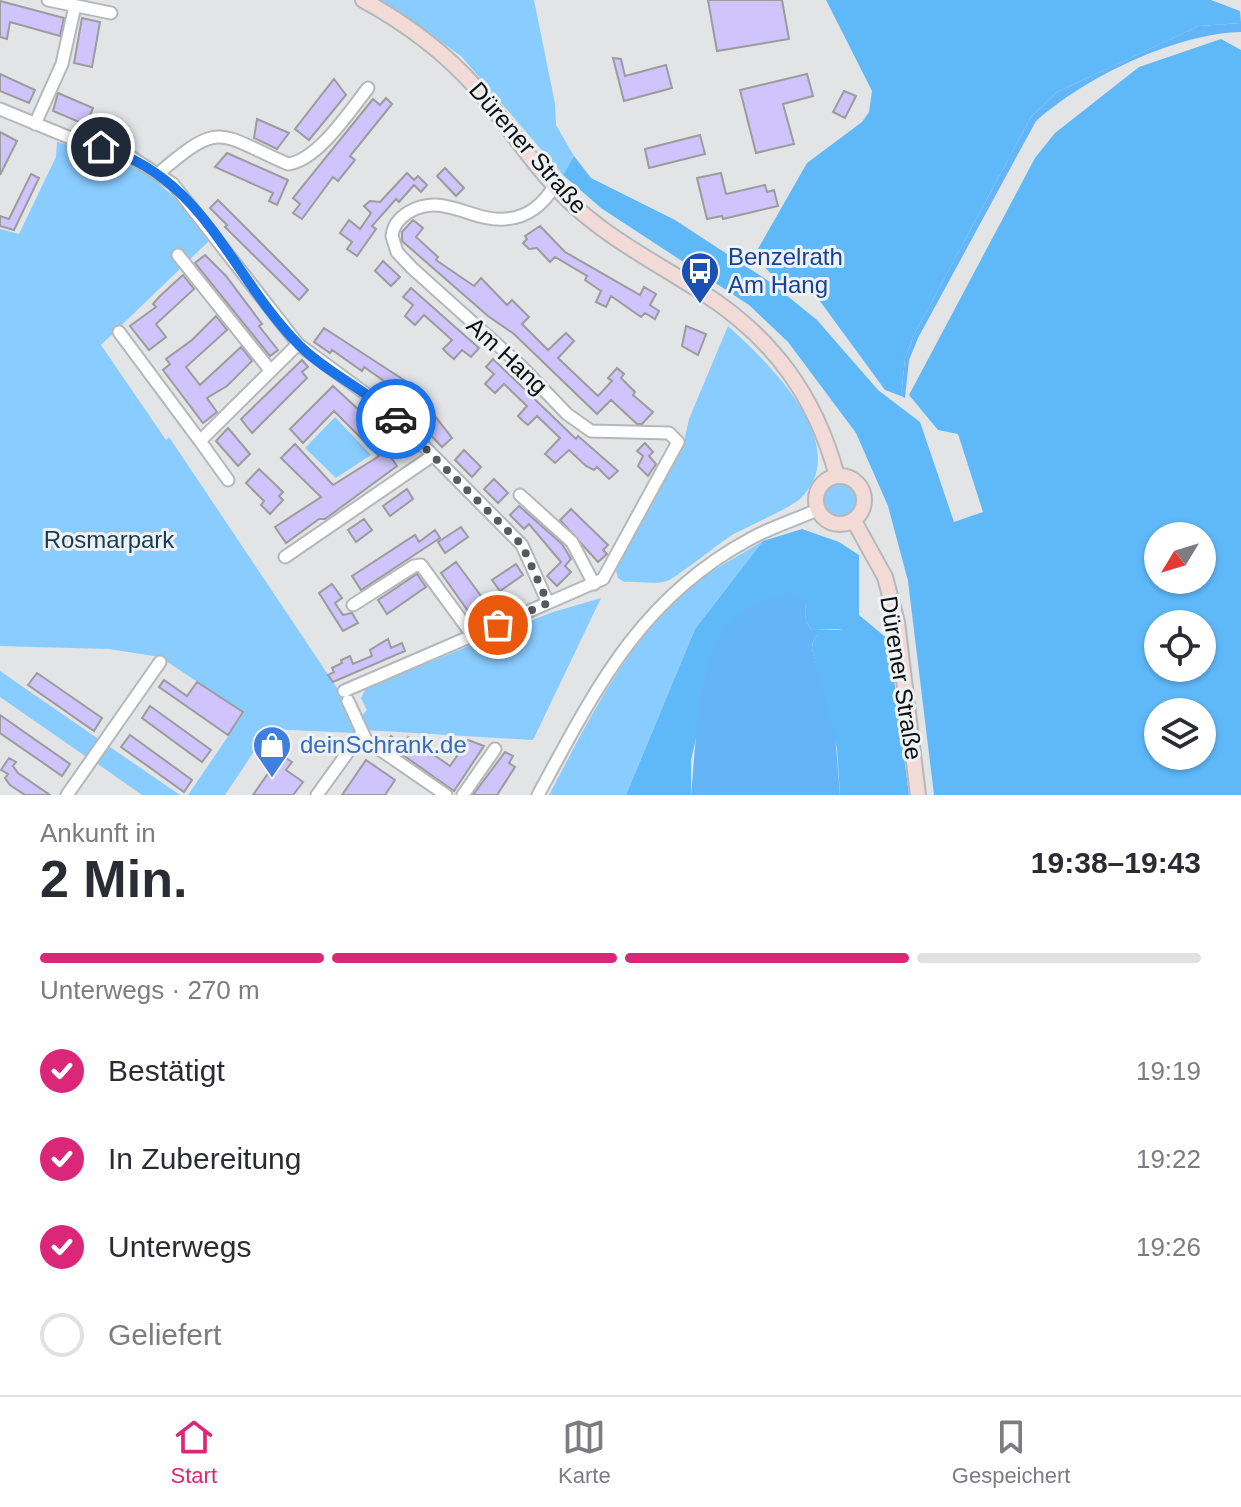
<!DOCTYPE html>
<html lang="de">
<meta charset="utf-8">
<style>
:root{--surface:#fff;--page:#f2f2f3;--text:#2b2b33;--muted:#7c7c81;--line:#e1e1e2;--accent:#db2777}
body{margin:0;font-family:Arial,sans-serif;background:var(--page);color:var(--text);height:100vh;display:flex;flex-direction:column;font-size:30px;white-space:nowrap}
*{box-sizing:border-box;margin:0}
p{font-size:26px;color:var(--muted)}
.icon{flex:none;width:44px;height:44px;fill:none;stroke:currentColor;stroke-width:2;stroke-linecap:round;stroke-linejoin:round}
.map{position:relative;height:795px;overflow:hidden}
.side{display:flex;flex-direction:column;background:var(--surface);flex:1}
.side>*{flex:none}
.needle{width:52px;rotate:232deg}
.tools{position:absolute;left:1144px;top:522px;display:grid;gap:16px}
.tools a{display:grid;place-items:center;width:72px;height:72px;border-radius:50%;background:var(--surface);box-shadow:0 2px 6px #0004;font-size:40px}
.pin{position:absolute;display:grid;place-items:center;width:68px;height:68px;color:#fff;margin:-34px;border:4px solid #fff;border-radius:50%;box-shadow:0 2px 8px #0007}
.courier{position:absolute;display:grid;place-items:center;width:80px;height:80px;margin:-40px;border:6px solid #1a73e8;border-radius:50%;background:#fff;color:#222;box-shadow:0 2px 10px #0007}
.overview em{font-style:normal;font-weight:800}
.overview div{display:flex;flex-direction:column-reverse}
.overview{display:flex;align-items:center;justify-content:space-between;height:136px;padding:0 40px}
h1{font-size:52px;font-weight:800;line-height:60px}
.bar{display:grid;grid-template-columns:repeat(4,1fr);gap:12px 8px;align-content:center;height:96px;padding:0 40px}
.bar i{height:10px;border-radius:6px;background:var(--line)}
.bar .active{background:var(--accent)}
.bar p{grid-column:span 4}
ol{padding:0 40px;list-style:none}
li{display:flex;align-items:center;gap:24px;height:88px}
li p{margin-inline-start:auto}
li .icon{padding:8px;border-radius:50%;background:var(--accent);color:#fff;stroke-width:4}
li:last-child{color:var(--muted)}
li i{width:44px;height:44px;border:4px solid var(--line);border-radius:50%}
.dock{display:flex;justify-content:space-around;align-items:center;height:112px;border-top:2px solid var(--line);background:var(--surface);font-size:22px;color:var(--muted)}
.dock a{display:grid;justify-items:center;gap:4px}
.dock .active{color:var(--accent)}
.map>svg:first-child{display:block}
.green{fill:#89ccff}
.forest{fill:#5fb9f9;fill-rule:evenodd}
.water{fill:#64b4f8}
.building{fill:#cfc4fb;stroke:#9c9b9e;stroke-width:2}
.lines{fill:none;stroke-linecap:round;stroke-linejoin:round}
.minor-casing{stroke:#b5b8ba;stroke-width:15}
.secondary-casing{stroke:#b5b8ba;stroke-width:18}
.minor{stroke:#fff;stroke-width:11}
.secondary{stroke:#f2dad6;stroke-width:14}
.done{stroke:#58595a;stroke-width:8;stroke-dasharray:0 14.4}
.route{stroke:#1a73e8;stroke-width:10}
.labels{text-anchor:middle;stroke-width:6;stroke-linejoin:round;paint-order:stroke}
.street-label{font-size:24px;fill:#0d0e0f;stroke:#eff2f4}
.transit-label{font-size:24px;fill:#164399;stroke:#eff2f4;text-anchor:start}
.park-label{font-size:24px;fill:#173c57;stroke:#eff2f4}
.shop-label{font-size:24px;fill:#366cbe;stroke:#eff2f4;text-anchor:start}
</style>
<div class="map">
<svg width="1241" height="795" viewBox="0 0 1241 795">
<rect width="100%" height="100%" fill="#e2e4e6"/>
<!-- green -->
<path class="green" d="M381,0H534L555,104L556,125L574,156L563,175L461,56Z
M57,142C140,165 157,171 210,240L101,345L166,440L169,437L337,688L355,733L269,729L225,795H188L244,713L160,657L109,649L0,646V229L19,234L56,157Z
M728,326C766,360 855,445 801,498C791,508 748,526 732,535C718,544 676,578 667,581C655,585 637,581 624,582L618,578L615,567L683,446L689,419Z
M335,417L371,455L336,478L305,448Z
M824 501a17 17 0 1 1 34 0a17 17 0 1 1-34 0Z
M763,541L695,629L626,795H549C588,722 626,642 690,587C712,569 739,556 763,541Z
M601,598L533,740L365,730L361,716L367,710L361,698L366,688L550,613Z
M0,671L100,740L88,758L0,697Z
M107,745L180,795H142L95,762Z"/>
<!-- forest -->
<path class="forest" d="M826,0H1211L1240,11L1241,23L1199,26L1057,92L1031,117L914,335L905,359L901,396L885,390L814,293C784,289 772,278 755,254L807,163L862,122L869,112L872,91Z
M1221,39L1241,50V795H934L908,581L888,506L856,433L788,342L749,305L601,208L563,175L574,156L591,178L675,220L770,282L817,320L878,390L920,422L954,522L983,512L958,434L938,430L909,395L1035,158L1055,133L1139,67ZM1202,536V580H1158V536ZM1202,624V668H1158V624ZM1202,712V756H1158V712Z
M802,529L839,542L859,555V615L889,640L909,795H840L837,748L812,649C813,630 827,632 843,629H811L806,621L805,603L701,716L691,760V795H626L695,629L763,541Z"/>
<!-- water -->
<path class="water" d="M1241,23V32C1174,34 1086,77 1036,121L918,338L909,360L905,398L901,396L905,359L914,335L1031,117L1057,92L1199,26Z
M795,593L805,603L806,621L811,629L843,630C827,634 813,629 812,649L835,733L840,795H691C696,746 697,662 729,622C737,612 749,608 760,602C772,597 782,591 795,593Z"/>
<!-- building -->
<path class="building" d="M708,0H782L789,39L717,51Z
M0,1L64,18L60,36L10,22L7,39L0,37Z
M82,18L100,22L92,67L74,63Z
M613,58L621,59L625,76L666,65L672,88L624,101Z
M0,74L35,90L29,103L0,91Z
M807,74L813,96L783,104L794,144L756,153L740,90Z
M334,79L346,95L309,140L295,129Z
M844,91L856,96L845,118L833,112Z
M58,93L93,108L86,125L53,111Z
M386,98L392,104L350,156L355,160L338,181L333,177L302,219L293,213L300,204L293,198L373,99L380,105Z
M257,119L289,133L277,149L254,138Z
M0,132L17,141L0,175Z
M700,135L705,154L649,168L645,149Z
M227,153L288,180L277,205L269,201L273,193L215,167Z
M445,168L464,188L456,196L437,176Z
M407,173L414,180L418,176L427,185L421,192L414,185L399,202L396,199L372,226L376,229L357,256L347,249L352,242L340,233L349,220L360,229L371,213L364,206L370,201L380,202Z
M721,173L726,194L765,185L767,192L774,190L778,206L723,219L722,216L707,219L697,178Z
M31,174L39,178L14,230L0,226V216L9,219Z
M218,200L308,290L299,300L225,227L227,225L210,208Z
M413,220L423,228L416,237L438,257L436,260L474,286L481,278L507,305L512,300L529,317L522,324L548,350L566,333L574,341L558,358L598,396L612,381L608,378L617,368L624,374L621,378L635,392L633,395L653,412L642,424H637L611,400L597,414L514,334L488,316L402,241V232Z
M540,226L565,252L640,295L644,287L656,294L650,305L659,311L655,319L645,313L641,317L611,296L606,307L596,302L601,291L585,280L587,276L555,257L550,262L537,248L529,249L523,243L527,239L525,236Z
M205,255L226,276L262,324L259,326L278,350L270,356L195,263Z
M383,261L400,277L391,286L375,271Z
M183,275L194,289L156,324L166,337L149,350L130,326L156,307L153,304L159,297Z
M411,288L479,348L471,357L462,350L454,359L448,354L443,349L452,340L424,315L415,325L405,316L413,305L403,297Z
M216,316L227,330L186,367L200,385L241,347L252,361L227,386L207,398L217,412L203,423L163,370L170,364L166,359L192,340Z
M686,326L706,334L698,355L682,346Z
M324,328L410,384L452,438L442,447L426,430L430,426L404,395L364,367L362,371L332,350L330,353L314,342Z
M493,359L576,439L578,436L618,471L609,479L597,467L594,470L586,466L569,450L555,463L545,454L560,438L537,416L528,425L523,421L518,416L527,406L504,384L495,393L485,384L494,374L486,367Z
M302,360L308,367L302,372L307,378L252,433L241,419Z
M333,386L384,433L386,438L381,443L397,466L325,519H319L286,543L275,527L321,497L281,458L295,444L333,485L379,456L334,411L303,443L290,429Z
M228,428L250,454L238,466L216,441Z
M645,443L653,452L649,456L656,464L648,476L638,466L643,456L637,451Z
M464,450L481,467L472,477L455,460Z
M259,469L283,492L279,496L283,500L270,514L261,505L264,501L246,483Z
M494,479L508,493L498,503L484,489Z
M407,489L413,499L390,516L383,506Z
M519,506L562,544L571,559L565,566L571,572L557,586L547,576L561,562L529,524L524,529L510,515Z
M571,509L608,545L603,550L607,554L598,562L560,520Z
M364,519L372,530L356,542L348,530Z
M461,527L468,537L445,553L438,542Z
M435,530L440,538L361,590L352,576L415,535L419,542Z
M456,562L484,600L468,611L441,573Z
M516,564L523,575L500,591L492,580Z
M417,574L426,587L387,614L378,600Z
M332,584L342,598L335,603L343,615L352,613L358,623L343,631L319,593Z
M388,639L391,648L402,643L405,651L333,682L328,675L334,672L332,668L342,663L341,660L350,656L353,664L372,656L370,650Z
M37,673L102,718L94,731L28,685Z
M164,680L187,696L197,682L243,712L228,735L159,687Z
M150,706L211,750L202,762L142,718Z
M0,715L70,764L62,776L0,733Z
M130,735L192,780L184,792L121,747Z
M391,736L398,741L400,738L406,741L408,737L450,766L468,740L484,746L454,791L386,743Z
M505,752L513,756L509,763L515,767L497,795H473Z
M281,755L292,762L286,770L303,782L293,795H253Z
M9,758L16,762L13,766L18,773L50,795H25L10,785L5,778L8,774L1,770Z
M366,760L395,780L385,795H342Z"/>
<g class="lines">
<!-- minor casing -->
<g class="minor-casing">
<path id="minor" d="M48,0L111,13
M0,109L73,139L128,155L173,184L298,344L388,410L522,545L548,603L603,579L678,442L669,433L591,431L567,414L520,365L412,268L397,252L392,236C393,225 399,218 409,212C444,192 471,222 505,219C527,218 544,204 554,186
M35,124L62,64L75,6
M159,173C221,120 217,133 288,164C318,160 349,112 368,88
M178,255L270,370
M119,332L200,441L298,344
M200,441L228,480
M520,495L572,542L594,584
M285,557L432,456
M353,605L414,566L421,565L473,636
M344,691L548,603
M348,701L366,740L446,795
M67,795L160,662
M317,795L361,734
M463,795L495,749
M538,795C595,690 640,598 750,539C771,527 795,520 817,510"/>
</g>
<!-- secondary casing -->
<g class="secondary-casing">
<path id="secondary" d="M363,0C404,22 447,54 477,89C509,126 535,169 570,202C609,239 655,262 700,291C772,336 815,395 837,476
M816 500a24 24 0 1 1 48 0a24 24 0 1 1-48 0Z
M854,521L885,577L897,622L918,795"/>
</g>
<!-- minor -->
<use href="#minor" class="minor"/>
<!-- secondary -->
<use href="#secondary" class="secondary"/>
</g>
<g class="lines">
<!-- done -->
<path class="done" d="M396,419L522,545L548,603L498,625"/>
<!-- route -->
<path class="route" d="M101,147C206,178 229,274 299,345C328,374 368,390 396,419"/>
</g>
<!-- icons -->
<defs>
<g id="bus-pin" transform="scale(2)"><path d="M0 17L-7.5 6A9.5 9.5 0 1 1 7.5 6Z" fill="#1a4fb4" stroke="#eff2f4"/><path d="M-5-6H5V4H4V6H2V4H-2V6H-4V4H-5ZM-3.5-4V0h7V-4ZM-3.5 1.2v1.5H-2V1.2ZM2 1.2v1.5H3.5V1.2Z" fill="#fff"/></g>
<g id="shop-pin" transform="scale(2)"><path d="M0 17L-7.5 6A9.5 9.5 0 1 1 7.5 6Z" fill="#3f7fe0" stroke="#eff2f4"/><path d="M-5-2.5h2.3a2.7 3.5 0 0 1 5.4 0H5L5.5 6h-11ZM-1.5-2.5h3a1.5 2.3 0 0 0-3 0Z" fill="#fff"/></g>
</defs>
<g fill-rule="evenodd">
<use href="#bus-pin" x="700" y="271"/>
<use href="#shop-pin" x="272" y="745"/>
</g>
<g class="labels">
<!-- street labels -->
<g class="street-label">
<text transform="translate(528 148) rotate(49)" y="8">Dürener Straße</text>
<text transform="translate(507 356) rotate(43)" y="8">Am Hang</text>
<text transform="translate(901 678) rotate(81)" y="8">Dürener Straße</text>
</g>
<!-- transit labels -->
<g class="transit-label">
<text x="728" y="265">Benzelrath<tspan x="728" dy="28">Am Hang</tspan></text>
</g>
<!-- park labels -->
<g class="park-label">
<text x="109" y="548">Rosmarpark</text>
</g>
<!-- shop labels -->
<g class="shop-label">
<text x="300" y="753">deinSchrank.de</text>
</g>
</g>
</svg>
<div class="tools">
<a><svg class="needle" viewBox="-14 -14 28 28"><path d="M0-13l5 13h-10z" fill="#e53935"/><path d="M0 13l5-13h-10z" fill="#7c7c81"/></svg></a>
<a><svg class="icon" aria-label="locate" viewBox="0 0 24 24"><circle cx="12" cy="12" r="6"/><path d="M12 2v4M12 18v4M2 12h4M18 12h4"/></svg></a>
<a><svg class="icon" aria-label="layers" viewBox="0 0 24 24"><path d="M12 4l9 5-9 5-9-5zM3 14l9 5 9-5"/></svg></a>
</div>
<div class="pin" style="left:498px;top:625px;background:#ea580c"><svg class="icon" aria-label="bag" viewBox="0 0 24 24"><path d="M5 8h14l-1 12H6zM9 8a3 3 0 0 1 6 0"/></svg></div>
<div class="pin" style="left:101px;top:147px;background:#1f2937"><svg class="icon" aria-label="home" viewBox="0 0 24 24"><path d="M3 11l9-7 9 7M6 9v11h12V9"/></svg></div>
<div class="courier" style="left:396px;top:419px"><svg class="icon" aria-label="car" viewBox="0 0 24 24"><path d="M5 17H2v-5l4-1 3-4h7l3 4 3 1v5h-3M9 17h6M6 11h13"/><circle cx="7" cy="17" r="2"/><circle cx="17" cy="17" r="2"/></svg></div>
</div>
<section class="side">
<div class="overview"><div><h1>2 Min.</h1><p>Ankunft in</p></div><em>19:38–19:43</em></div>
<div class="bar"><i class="active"></i><i class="active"></i><i class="active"></i><i></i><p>Unterwegs · 270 m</p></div>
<ol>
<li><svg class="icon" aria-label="check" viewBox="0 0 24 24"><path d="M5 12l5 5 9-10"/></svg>Bestätigt<p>19:19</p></li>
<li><svg class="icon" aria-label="check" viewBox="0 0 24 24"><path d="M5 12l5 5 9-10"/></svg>In Zubereitung<p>19:22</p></li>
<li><svg class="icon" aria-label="check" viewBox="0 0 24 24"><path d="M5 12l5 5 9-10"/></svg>Unterwegs<p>19:26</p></li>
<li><i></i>Geliefert</li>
</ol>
</section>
<nav class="dock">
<a class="active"><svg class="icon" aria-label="home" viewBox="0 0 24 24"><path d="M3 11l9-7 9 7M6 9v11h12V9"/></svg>Start</a>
<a><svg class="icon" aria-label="map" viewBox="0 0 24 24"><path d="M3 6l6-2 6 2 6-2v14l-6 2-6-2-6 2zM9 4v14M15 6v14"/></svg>Karte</a>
<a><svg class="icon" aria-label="saved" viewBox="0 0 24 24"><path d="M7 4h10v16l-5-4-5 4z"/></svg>Gespeichert</a>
</nav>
